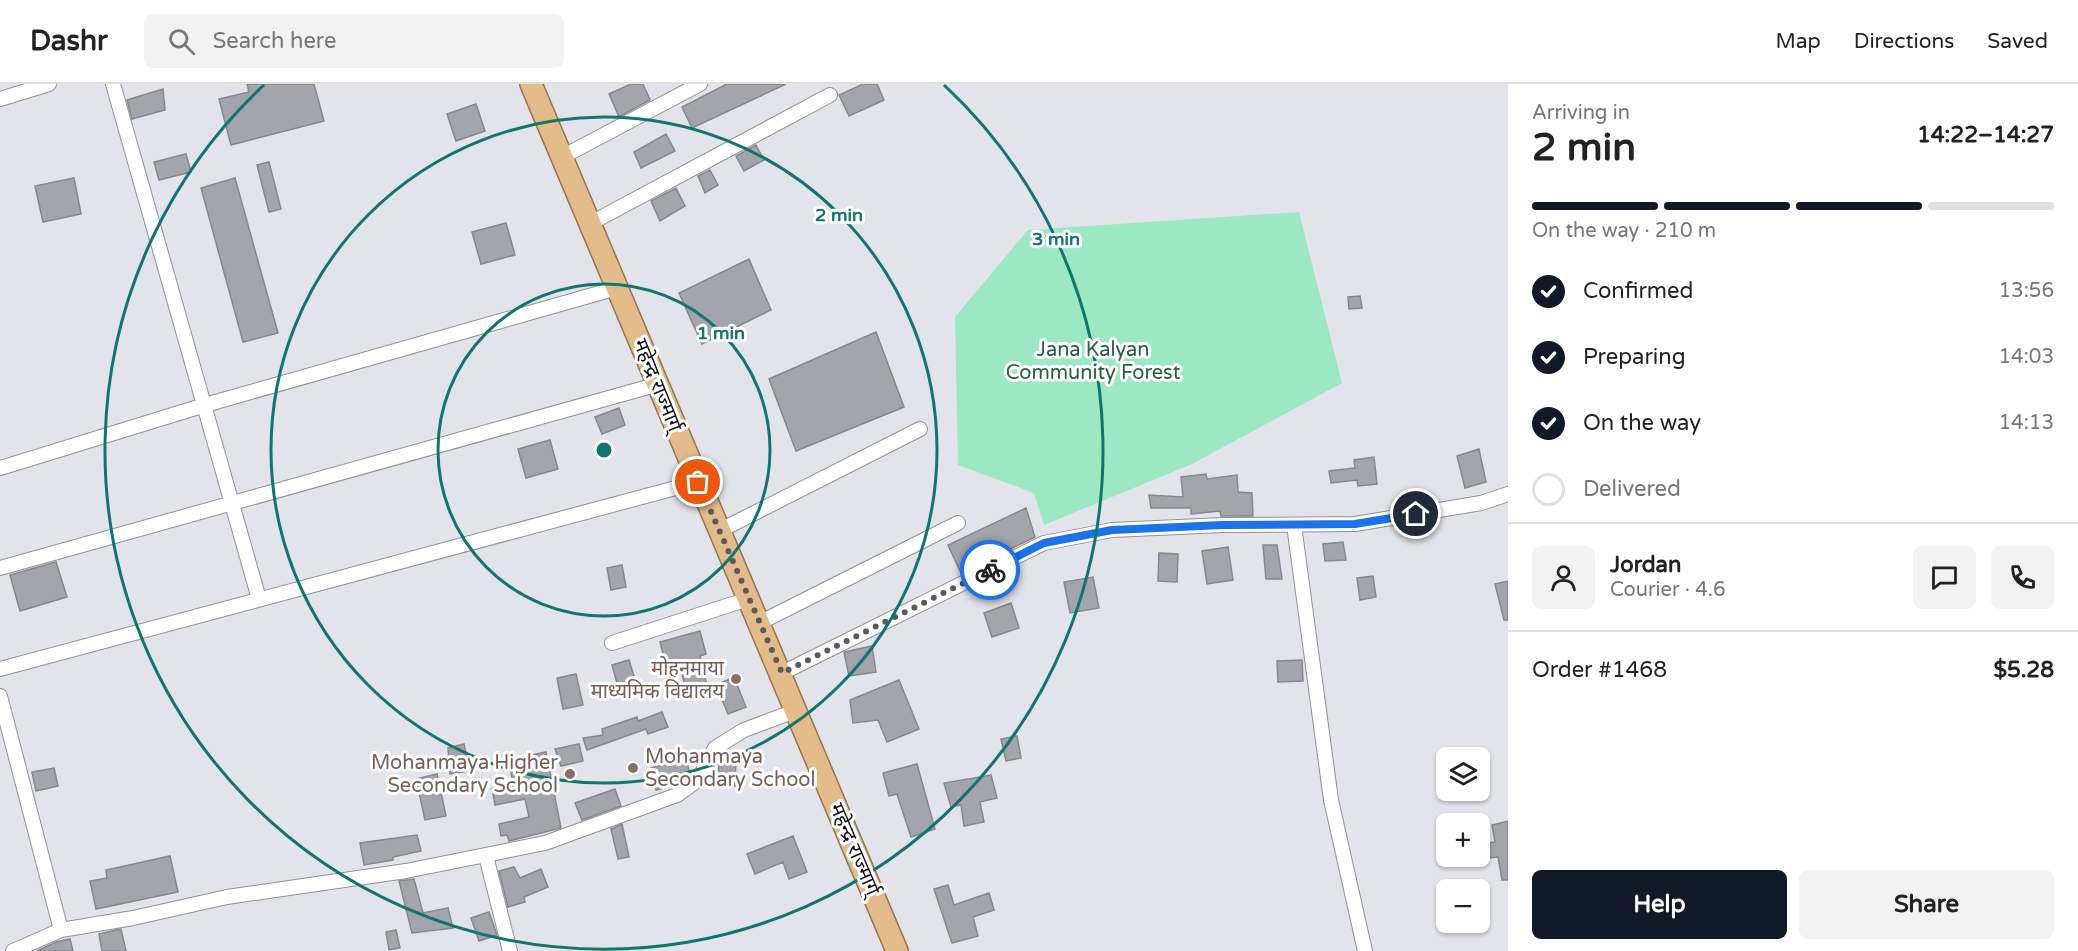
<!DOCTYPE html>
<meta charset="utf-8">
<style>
:root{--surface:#fff;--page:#f2f2f2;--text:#222;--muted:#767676;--line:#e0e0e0;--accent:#111827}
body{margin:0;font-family:"Varela Round","Noto Sans Devanagari",sans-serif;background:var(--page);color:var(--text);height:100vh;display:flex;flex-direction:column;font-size:22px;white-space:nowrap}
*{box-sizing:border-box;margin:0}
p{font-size:20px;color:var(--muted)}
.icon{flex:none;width:33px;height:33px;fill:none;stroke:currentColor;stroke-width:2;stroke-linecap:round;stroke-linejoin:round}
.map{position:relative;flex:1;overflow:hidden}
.side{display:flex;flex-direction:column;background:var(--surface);width:570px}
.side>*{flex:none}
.tools{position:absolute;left:1436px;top:663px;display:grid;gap:12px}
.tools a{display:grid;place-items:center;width:54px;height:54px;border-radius:9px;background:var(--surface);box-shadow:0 2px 4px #0004;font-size:30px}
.pin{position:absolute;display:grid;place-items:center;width:51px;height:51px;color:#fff;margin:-26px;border:3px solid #fff;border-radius:50%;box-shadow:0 2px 6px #0007}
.courier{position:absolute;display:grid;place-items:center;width:60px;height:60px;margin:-30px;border:4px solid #1a73e8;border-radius:50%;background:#fff;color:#222;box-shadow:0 2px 8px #0007}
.summary em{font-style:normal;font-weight:700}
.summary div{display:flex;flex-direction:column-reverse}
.summary{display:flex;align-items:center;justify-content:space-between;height:102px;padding:0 24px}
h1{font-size:39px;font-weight:700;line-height:45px}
.bar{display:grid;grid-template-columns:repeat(4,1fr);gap:9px 6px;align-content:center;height:72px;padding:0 24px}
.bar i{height:8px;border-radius:4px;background:var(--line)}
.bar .active{background:var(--accent)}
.bar p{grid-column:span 4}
.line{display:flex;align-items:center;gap:15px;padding:0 24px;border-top:2px solid var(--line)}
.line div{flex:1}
.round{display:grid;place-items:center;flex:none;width:63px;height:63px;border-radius:9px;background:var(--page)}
ol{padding:0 24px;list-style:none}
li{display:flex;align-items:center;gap:18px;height:66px}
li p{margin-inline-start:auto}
li .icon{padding:6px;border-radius:50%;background:var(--accent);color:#fff;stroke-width:4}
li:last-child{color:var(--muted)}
li i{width:33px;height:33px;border:3px solid var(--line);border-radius:50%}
.cta{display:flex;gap:12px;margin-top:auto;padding:12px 24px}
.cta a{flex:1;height:69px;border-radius:9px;background:var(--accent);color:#fff;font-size:24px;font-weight:700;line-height:69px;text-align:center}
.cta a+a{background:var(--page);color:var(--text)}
header{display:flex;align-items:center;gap:36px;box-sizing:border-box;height:84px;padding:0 30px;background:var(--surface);border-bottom:2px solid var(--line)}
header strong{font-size:28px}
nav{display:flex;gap:33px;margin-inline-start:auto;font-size:21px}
.search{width:420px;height:54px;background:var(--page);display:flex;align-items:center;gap:15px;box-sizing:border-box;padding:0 21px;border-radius:9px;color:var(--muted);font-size:22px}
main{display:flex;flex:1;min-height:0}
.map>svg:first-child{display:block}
.green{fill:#9be8c3}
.building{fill:#a4a4ac;stroke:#86868d;stroke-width:1.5}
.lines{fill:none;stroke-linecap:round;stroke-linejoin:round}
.minor-casing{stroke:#909097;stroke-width:16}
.trunk-casing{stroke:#94754d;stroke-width:24}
.minor{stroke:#fff;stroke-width:14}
.trunk{stroke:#e3bc8a;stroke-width:21}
.done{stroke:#59595e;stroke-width:6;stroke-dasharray:0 10.8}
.route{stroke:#1a73e8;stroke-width:8}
.ring{fill:none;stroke:#0f766e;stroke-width:3}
.education-dot{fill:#8d6e63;stroke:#fff;stroke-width:2}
.labels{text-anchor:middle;stroke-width:6;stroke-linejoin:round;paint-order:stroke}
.park-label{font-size:20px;fill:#245f46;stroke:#fff}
.street-label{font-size:20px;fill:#0f0f12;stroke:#fff}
.education-label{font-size:20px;fill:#785e54;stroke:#fff;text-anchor:end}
.centre{fill:#0f766e;stroke:#fff;stroke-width:3}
.ring-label{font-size:18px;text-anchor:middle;font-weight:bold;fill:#0f766e;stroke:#fff;stroke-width:6;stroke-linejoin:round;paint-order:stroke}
</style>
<header>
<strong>Dashr</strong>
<div class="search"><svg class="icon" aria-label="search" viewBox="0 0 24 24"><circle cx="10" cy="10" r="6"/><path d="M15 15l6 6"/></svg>Search here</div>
<nav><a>Map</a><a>Directions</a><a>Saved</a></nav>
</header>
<main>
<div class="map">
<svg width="1508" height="867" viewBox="0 0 1508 867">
<rect width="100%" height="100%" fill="#e3e3eb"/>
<!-- green -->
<path class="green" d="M1299,128L1342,299L1192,380L1044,441L1034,409L958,381L955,233L1028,146Z"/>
<!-- building -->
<path class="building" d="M247,0H314L324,37L231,61L219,15L249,8Z
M631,0H643L650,16L619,33L609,10Z
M727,0H786L692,44L682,23Z
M863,0H877L884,16L849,32L839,11Z
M163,5L165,26L132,35L127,16Z
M476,20L485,47L456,57L447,30Z
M666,50L675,67L641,84L634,68Z
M756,61L764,76L744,87L736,72Z
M186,70L191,88L159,96L154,78Z
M269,78L281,125L269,128L257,81Z
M710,86L718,101L705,109L698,92Z
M74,94L81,130L43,138L35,102Z
M235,94L278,249L243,258L201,104Z
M676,104L685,122L660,137L651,117Z
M506,139L515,171L481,180L472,148Z
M749,175L771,226L702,260L679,209Z
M1360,212L1362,224L1349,225L1348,213Z
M876,248L904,323L796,367L769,295Z
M619,324L625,341L602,350L595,333Z
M550,356L558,385L526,394L518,365Z
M1479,365L1486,398L1465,404L1457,372Z
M1374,373L1377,400L1358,402L1357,396L1331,399L1329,387L1355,384L1354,376Z
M1206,390L1207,395L1237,391L1238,408L1252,409L1253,432H1221L1220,427L1191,430V424H1151L1149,411L1183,413L1181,393Z
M1026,424L1035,453L961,489L948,461Z
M1343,458L1346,476L1325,477L1323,460Z
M1263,461H1277L1282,495H1266Z
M1228,463L1233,496L1207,500L1202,467Z
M1159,469L1178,470L1177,498L1158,497Z
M56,478L67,513L20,527L10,491Z
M622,481L626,503L611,506L607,484Z
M1373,492L1376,513L1360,516L1357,494Z
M1093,493L1099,524L1070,529L1064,498Z
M1508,497V536H1504L1495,500Z
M1011,519L1019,544L992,553L984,529Z
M700,547L706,570L700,572L708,606L687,611L679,577L666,581L660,558Z
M872,562L876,588L849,592L844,568Z
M629,576L638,605L620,610L612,581Z
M1302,576L1303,597L1278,598L1277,577Z
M576,590L583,621L563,625L557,594Z
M734,593L746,623L728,630L716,601Z
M899,596L919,645L887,658L878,636L853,639L850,616Z
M662,628L668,643L648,650L646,645L587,666L583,654L603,651L602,645L637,633L638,637Z
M1017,652L1021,674L1006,677L1001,655Z
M464,660L470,687L450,690L448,664Z
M579,660L583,677L561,682L555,665Z
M546,668L561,744L509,757L507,751L501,752L499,740L529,733L525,715L495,721L492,704L513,700L509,676Z
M686,675L690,690L676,701L656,706L651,684Z
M719,677H736L735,702L718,701Z
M917,680L935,745L911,753L897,710L889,712L883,689Z
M54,684L58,702L36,707L32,688Z
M437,690L446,732L425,736L416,695Z
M991,691L997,714L980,718L984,738L964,742L961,721L951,723L944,699Z
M615,705L621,722L582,736L575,719Z
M1508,737V796H1502L1498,773L1479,775V760L1495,758L1492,741Z
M622,740L629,773L618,775L611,745Z
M417,751L421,767L393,773V776L364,781L360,759Z
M793,752L807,788L789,795L783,778L755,790L747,770Z
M170,772L178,808L96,825L90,797L107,794L106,786Z
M514,783L520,794L541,785L548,803L524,813L525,818L508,823L499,787Z
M414,795L423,829L448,824L453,844L412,849L399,797Z
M948,801L954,821L989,809L994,826L973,833L978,852L952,859L934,805Z
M489,828L497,851L479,857L471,834Z
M121,845L126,867H102L99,850Z
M396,846L400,864L389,866L386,848Z
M70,855L73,867H37L56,858Z"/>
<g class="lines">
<!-- minor casing -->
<g class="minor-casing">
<path id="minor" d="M113,0L259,515
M0,15L49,0
M560,74L700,0
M589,140L830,11
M0,384L205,321L617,204
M1294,441L1331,716L1365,867
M719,447L920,345
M0,484L659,300
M759,539L958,439
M612,559L748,515
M0,585L698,398
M782,589L1044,459L1112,446L1223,441L1355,440L1481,419L1508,410
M0,612L61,846
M486,772L510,867
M13,867L61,846L133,834L227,813L406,787L545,759L677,711L699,695L715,664L744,646L798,626"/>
</g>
<!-- trunk casing -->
<g class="trunk-casing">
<path id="trunk" d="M531,0L897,867"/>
</g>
<!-- minor -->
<use href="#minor" class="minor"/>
<!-- trunk -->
<use href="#trunk" class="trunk"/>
</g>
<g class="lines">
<!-- done -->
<path class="done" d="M698,398L782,589L990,486"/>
<!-- route -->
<path class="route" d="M990,486L1044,459L1112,446L1223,441L1355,440L1416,430"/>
</g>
<!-- distance rings -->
<g class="ring">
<circle cx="604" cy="366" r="166"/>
<circle cx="604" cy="366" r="333"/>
<path d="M944 1A499 499 0 1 1 264 1"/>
</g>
<!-- markers -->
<g class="education-dot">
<circle cx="736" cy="595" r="6"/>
<circle cx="633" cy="684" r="6"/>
<circle cx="570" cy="690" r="6"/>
</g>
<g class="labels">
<!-- park labels -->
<g class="park-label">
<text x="1093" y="272">Jana Kalyan<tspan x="1093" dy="23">Community Forest</tspan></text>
</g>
<!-- street labels -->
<g class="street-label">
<text transform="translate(658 301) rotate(68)" y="7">महेन्द्र राज्मार्ग्</text>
<text transform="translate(855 765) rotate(67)" y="7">महेन्द्र राज्मार्ग्</text>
</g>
<!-- education labels -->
<g class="education-label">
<text x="724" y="591">मोहनमाया<tspan x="724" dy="23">माध्यमिक विद्यालय</tspan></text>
<text x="645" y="679" text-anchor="start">Mohanmaya<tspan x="645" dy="23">Secondary School</tspan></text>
<text x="558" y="685">Mohanmaya Higher<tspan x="558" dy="23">Secondary School</tspan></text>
</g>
</g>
<circle cx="604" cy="366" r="9" class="centre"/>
<g class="ring-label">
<text x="839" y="137">2 min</text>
<text x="1056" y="161">3 min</text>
<text x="721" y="255">1 min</text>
</g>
</svg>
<div class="tools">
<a><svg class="icon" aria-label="layers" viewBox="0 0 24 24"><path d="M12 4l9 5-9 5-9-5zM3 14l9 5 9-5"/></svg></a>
<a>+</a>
<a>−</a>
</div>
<div class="pin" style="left:698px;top:398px;background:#ea580c"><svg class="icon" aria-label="bag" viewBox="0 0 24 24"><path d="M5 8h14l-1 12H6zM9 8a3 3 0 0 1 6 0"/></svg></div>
<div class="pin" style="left:1416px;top:430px;background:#1f2937"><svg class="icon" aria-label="home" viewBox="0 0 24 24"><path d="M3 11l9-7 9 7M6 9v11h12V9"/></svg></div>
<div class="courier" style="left:990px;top:486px"><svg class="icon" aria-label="bike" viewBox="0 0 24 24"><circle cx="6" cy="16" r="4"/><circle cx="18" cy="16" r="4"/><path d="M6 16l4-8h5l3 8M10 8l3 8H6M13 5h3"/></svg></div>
</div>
<section class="side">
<div class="summary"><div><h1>2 min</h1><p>Arriving in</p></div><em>14:22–14:27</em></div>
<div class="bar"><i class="active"></i><i class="active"></i><i class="active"></i><i></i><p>On the way · 210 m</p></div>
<ol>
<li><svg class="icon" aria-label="check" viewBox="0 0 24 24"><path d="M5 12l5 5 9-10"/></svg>Confirmed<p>13:56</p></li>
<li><svg class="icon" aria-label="check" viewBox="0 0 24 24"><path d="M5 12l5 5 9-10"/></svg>Preparing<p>14:03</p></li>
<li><svg class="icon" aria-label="check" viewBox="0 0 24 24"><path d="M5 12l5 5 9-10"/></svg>On the way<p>14:13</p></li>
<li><i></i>Delivered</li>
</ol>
<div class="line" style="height:108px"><a class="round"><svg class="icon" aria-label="person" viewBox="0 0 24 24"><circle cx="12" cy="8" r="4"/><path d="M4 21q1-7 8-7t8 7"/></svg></a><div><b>Jordan</b><p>Courier · 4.6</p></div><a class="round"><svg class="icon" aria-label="chat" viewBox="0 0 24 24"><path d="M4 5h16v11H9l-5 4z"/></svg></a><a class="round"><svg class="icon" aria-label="phone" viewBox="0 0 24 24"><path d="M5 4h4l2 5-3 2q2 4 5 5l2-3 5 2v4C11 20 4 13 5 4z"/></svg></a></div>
<div class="line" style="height:78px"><div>Order #1468</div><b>$5.28</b></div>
<div class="cta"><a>Help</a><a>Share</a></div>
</section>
</main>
